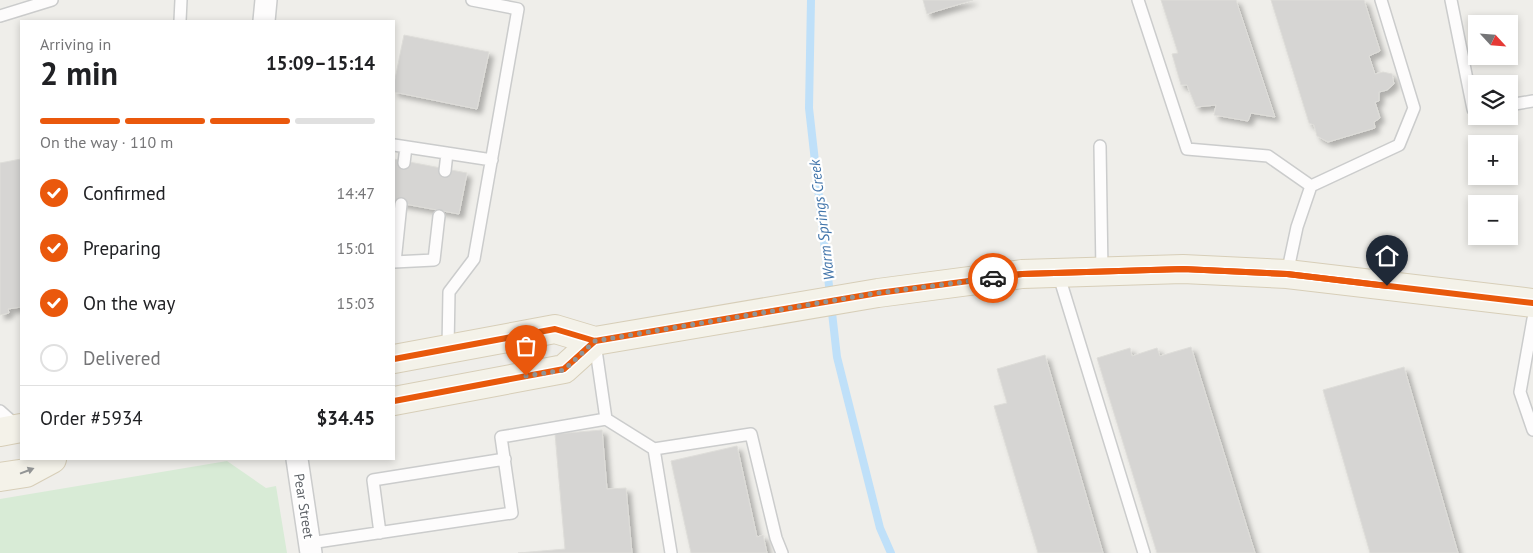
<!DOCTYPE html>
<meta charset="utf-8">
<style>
:root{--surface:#fff;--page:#f2f2f2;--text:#202124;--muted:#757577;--line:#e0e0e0;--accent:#ea580c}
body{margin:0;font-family:"PT Sans",sans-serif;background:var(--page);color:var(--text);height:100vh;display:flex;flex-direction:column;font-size:19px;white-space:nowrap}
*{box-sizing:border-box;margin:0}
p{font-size:16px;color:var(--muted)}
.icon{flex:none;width:28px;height:28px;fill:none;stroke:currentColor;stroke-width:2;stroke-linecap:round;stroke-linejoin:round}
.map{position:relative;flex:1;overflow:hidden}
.details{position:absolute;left:20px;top:20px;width:375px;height:440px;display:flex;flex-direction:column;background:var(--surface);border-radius:0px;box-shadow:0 2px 8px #0003}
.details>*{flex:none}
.needle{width:32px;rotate:116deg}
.buttons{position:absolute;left:1468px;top:15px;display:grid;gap:10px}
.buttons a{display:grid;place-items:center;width:50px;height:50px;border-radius:0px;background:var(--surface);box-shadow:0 2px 8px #0003;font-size:25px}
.pin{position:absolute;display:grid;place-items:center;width:42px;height:42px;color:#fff;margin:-51px -21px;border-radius:50% 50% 50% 0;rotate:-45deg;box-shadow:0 0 5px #0007}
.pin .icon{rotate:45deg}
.courier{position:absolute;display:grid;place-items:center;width:50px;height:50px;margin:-25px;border:4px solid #ea580c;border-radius:50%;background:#fff;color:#222;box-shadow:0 1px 6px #0007}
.summary em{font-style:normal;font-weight:600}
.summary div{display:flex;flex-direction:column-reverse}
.summary{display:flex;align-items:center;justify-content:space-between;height:85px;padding:0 20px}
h1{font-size:32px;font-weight:600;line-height:38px}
.bar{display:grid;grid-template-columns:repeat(4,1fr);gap:8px 5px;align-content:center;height:60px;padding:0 20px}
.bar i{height:6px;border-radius:4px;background:var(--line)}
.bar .selected{background:var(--accent)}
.bar p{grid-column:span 4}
.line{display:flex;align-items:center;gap:12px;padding:0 20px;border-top:1px solid var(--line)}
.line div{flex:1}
ol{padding:0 20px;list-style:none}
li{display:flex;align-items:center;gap:15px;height:55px}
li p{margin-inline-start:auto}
li .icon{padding:5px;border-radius:50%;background:var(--accent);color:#fff;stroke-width:4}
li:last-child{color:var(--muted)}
li i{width:28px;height:28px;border:2px solid var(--line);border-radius:50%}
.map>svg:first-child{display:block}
.green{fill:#d8ebd6}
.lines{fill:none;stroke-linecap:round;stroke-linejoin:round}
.stream{stroke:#bfe0f9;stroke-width:8}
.building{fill:#d6d5d3;stroke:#deddd9;filter:url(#shadow)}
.lane-casing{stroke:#cbcccc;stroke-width:14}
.street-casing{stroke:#cbcccc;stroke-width:24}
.primary-casing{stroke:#d7ceb8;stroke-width:30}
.lane{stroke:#fdfcfc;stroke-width:11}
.street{stroke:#fdfcfc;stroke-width:21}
.primary{stroke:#f4f2e9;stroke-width:28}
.cycleway-casing{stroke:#fff;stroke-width:9}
.cycleway{stroke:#e8590c;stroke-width:6}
.oneway{fill:#939595}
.done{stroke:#919496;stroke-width:5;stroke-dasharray:0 9}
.route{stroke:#ea580c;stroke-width:6}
.labels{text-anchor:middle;stroke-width:4.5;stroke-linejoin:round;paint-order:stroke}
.street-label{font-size:14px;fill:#5f6368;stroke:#fff}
.water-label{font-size:15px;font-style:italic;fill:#4174aa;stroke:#fff}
</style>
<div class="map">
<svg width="1533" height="553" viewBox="0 0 1533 553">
<defs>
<filter id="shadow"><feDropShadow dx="4.5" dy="4.5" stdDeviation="2.5" flood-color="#0004"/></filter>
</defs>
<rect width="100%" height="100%" fill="#efeeea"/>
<!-- green -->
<path class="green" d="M227,461L266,488L276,486L287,553H0V499Z"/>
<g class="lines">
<!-- stream -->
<path class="stream" d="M811,0L809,108L837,357L880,528L891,553"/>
</g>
<!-- building -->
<path class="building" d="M923,0H973L927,14Z
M1161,0H1236L1275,117L1251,113L1248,121L1214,115L1216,105L1196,107L1187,85H1181L1172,54L1178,53Z
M1271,0H1364L1380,51L1369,56L1375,74L1383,72L1392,74L1394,84L1387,90L1379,92V101L1375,102L1380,118L1374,122L1375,128L1328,142L1317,136L1314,125L1309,123Z
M404,35L489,52L477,109L394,92V84Z
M21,159V307L8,309L9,313L0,315V163Z
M394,159L467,173L459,214L394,202Z
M1191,347L1255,553H1157L1097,358L1130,348L1132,356L1157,348L1160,356Z
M1045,355L1103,553H1038L994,406L1007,403L997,369Z
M1404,367L1458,553H1370L1323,390Z
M602,430L607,489L626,488L632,553H518L565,549L555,434Z
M737,446L757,537L763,535L767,553H691L671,461Z"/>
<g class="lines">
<!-- lane casing -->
<g class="lane-casing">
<path id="lane" d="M1138,0L1187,149L1268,156L1311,186
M1451,0L1473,109H1476
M0,16L52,0
M180,21L181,0
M1509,105L1533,101
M394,145L492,160
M1100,146L1102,271
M404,163L406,147
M445,171L447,153
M394,262L434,260L439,216
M395,262L401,204
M1058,273L1144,553
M1287,274L1297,227L1311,186L1399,145L1414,108L1381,0
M1533,319L1520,392L1533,430
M595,343L606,419L654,449L751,434L776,538L782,553
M448,348L449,292L474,259L518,9L472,0
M0,411L18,427
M654,449L671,553
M380,533L373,480L505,459
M310,543L512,513L501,437L606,419"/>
</g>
<!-- street casing -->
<g class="street-casing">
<path id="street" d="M264,21L266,0
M297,459L311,553"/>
</g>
<!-- primary casing -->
<g class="primary-casing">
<path id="primary" d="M394,359L555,329L595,341L878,293L1022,274L1183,269L1287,274L1533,303
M394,401L564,369L595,341
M0,432L21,428
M0,477L26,473L52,459"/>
</g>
<!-- lane -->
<use href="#lane" class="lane"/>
<!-- street -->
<use href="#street" class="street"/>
<!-- primary -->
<use href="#primary" class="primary"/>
<!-- cycleway casing -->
<g class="cycleway-casing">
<path id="cycleway" d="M394,359L555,329L595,341L878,293L1022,274L1183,269L1287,274L1533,303
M394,401L564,369L595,341"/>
</g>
<!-- cycleway -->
<use href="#cycleway" class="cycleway"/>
</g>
<!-- one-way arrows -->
<defs><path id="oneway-solid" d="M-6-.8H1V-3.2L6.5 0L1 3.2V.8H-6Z" transform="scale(1.25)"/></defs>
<use class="oneway" href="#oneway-solid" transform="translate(27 471) rotate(-21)"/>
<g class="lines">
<!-- done -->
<path class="done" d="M526,376L564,370L595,341L878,293L993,278"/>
<!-- route -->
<path class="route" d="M993,278L1022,274L1183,269L1287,274L1387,286"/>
</g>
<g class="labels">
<!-- street labels -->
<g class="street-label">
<text transform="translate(304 506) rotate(81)" y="5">Pear Street</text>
</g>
<!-- water labels -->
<g class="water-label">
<text transform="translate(822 220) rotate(-97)" y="5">Warm Springs Creek</text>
</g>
</g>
</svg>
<div class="buttons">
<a><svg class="needle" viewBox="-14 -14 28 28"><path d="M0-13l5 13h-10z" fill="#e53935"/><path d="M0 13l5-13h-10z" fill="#757577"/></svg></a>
<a><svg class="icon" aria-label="layers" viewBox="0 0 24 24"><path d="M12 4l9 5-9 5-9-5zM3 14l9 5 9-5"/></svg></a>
<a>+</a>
<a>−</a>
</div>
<div class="pin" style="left:526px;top:376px;background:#ea580c"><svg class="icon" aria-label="bag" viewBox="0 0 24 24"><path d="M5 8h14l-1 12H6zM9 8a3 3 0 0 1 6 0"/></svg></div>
<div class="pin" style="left:1387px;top:286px;background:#1f2937"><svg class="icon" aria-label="home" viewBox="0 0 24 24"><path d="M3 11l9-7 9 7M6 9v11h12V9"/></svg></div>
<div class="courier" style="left:993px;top:278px"><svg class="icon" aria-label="car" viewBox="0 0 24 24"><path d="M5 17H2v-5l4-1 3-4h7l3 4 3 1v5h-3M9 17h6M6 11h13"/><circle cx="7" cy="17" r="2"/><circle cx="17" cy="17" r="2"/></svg></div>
<section class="details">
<div class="summary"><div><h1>2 min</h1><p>Arriving in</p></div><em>15:09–15:14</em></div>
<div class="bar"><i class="selected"></i><i class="selected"></i><i class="selected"></i><i></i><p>On the way · 110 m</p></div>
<ol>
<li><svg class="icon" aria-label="check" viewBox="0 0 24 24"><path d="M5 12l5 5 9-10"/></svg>Confirmed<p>14:47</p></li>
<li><svg class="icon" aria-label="check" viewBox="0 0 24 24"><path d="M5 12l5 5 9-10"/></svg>Preparing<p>15:01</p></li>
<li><svg class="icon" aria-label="check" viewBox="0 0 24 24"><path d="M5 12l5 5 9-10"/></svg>On the way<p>15:03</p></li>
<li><i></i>Delivered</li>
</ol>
<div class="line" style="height:65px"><div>Order #5934</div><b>$34.45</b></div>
</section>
</div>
